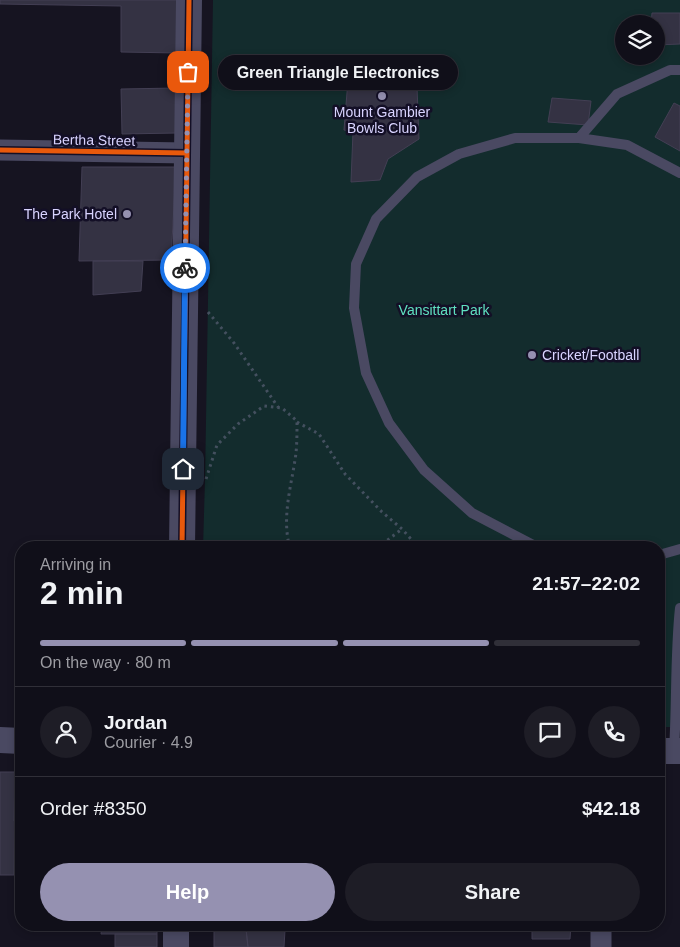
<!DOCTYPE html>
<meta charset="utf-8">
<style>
:root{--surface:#100f19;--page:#1e1d26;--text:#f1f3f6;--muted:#9c9ca2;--line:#302f38;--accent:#9591b1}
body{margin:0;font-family:Arial,sans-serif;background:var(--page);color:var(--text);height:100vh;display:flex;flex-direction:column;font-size:19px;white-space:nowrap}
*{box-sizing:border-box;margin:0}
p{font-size:16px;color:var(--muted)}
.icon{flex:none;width:28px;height:28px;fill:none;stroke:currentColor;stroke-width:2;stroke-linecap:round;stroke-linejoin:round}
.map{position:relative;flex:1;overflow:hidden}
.details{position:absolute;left:15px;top:541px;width:650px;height:390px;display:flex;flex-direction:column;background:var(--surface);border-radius:20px;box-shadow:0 2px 8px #0003,0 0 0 1px var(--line)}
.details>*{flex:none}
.buttons{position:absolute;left:615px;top:15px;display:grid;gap:10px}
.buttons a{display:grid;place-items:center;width:50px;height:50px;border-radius:50%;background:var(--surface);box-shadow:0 2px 8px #0003,0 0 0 1px var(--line);font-size:25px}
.pin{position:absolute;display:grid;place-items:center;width:42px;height:42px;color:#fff;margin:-21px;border-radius:10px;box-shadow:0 2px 8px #0006}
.courier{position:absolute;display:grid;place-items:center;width:50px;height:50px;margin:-25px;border:4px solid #1a73e8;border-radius:50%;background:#fff;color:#222;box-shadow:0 1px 6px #0007}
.bubble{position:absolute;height:35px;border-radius:18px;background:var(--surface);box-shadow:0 2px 8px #0003,0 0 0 1px var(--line);font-size:16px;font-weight:800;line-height:35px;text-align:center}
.headline em{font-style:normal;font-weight:800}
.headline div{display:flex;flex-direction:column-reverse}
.headline{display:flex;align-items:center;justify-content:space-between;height:85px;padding:0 25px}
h1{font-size:32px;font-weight:800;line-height:38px}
.bar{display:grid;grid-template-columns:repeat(4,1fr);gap:8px 5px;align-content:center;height:60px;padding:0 25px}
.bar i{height:6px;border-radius:4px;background:var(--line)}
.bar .selected{background:var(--accent)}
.bar p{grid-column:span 4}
.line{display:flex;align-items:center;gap:12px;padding:0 25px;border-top:1px solid var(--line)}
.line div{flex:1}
.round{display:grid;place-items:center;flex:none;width:52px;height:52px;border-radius:26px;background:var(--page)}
.primary-button{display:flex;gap:10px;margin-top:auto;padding:10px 25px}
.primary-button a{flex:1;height:58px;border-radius:30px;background:var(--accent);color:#fff;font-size:20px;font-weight:800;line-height:58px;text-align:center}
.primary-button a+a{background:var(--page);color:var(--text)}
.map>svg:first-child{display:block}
.green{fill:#132c2d;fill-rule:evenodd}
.building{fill:#343243;stroke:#433f54}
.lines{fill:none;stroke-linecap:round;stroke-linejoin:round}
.path{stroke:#44505f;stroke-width:3;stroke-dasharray:2.5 4;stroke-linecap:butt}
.service{stroke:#4a4962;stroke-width:10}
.minor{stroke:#4a4962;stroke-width:21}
.tertiary{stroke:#4a4962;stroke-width:26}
.cycleway-casing{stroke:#130f26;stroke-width:8}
.cycleway{stroke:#e8590c;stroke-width:5}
.done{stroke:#9591b1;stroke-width:5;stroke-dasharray:0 9}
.route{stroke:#1a73e8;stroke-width:6}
.poi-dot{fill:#9591b1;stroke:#130f26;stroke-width:2}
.labels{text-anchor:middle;stroke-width:5;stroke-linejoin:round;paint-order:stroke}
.poi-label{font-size:14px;fill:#d9d4ff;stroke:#130f26}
.street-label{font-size:14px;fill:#d9d4ff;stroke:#130f26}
.park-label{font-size:14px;fill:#5fe0c0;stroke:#130f26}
</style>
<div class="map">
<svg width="680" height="947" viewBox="0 0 680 947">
<rect width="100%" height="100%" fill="#161421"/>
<!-- green -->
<path class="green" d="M213,0H680V727H659V548H203L205,480ZM624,24H656V56H624Z"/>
<!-- building -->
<path class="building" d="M0,0H179L178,53L121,52V6L0,4Z
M652,13H680V44L656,45V24H651Z
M350,55L416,61L419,139L388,159L380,180L351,182L353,132L344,130Z
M176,88L177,133L122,134L121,89Z
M552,98L591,101L588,125L548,122Z
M674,103L680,106V151L655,137Z
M82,167H176L171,260L79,261Z
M93,261H143L141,291L93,295Z
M15,767H21V821H14Z
M0,772H15L14,875H0Z
M102,925H157V934H101Z
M532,925H571L570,939H532Z
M214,929H246L248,947H214Z
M246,929L285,930L284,947H248Z
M115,934H157V947H115Z"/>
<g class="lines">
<!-- path -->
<path class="path" d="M208,312L234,343L278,407
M297,422L319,434L345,474L382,512L402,529L419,548
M206,479L217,445L238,424L264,406L282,408L297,421C297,432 297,443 296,453C292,484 281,517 290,548
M377,548L402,529"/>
<!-- service -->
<path class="service" d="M579,138L627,145L680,173
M540,548L535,546L472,513L424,470L389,423L366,373L354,308L356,264L376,219L417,177L459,154L515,138H579L617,94L670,70H680
M659,555L680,549
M674,750C677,703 675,655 680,608"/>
<!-- minor -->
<path class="minor" d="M0,150L187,153
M601,947V925"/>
<!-- tertiary -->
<path class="tertiary" d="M182,548L189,0
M0,740L21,741
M659,751H680
M176,947V925"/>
<!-- cycleway casing -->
<g class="cycleway-casing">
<path id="cycleway" d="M0,150L187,153
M182,548L189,0"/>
</g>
<!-- cycleway -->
<use href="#cycleway" class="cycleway"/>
</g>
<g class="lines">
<!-- done -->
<path class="done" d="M185,268L188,72"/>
<!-- route -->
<path class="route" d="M183,469L185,268"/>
</g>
<!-- markers -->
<g class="poi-dot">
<circle cx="382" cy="96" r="5"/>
<circle cx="127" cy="214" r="5"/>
<circle cx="532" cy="355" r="5"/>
</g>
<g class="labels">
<!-- poi labels -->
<g class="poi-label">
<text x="382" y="117">Mount Gambier<tspan x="382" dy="16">Bowls Club</tspan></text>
<text x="117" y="219" text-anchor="end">The Park Hotel</text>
<text x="542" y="360" text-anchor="start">Cricket/Football</text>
</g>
<!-- street labels -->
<g class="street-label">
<text transform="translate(94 140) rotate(1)" y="5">Bertha Street</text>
</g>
<!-- park labels -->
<g class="park-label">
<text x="444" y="315">Vansittart Park</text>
</g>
</g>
</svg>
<div class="buttons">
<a><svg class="icon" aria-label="layers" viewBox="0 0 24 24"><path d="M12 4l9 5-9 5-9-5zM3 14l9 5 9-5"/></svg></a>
</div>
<div class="pin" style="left:188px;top:72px;background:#ea580c"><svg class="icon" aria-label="bag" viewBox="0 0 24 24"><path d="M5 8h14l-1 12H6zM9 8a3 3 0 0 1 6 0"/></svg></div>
<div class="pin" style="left:183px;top:469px;background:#1f2937"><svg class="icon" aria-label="home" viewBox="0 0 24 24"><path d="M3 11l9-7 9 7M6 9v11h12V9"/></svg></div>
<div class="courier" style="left:185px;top:268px"><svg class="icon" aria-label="bike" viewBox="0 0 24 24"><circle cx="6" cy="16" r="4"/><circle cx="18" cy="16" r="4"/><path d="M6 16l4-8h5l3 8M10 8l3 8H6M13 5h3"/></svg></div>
<div class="bubble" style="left:218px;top:55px;width:240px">Green Triangle Electronics</div>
<section class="details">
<div class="headline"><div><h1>2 min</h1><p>Arriving in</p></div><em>21:57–22:02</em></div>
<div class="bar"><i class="selected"></i><i class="selected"></i><i class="selected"></i><i></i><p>On the way · 80 m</p></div>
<div class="line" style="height:90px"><a class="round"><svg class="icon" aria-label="person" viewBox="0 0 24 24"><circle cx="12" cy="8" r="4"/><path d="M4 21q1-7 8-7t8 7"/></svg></a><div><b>Jordan</b><p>Courier · 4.9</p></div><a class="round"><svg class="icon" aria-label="chat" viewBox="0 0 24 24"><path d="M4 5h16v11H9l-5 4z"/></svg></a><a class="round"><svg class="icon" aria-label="phone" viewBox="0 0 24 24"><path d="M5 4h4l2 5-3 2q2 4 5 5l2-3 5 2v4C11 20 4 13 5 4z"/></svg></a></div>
<div class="line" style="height:65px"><div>Order #8350</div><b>$42.18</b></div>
<div class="primary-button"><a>Help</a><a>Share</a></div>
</section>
</div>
